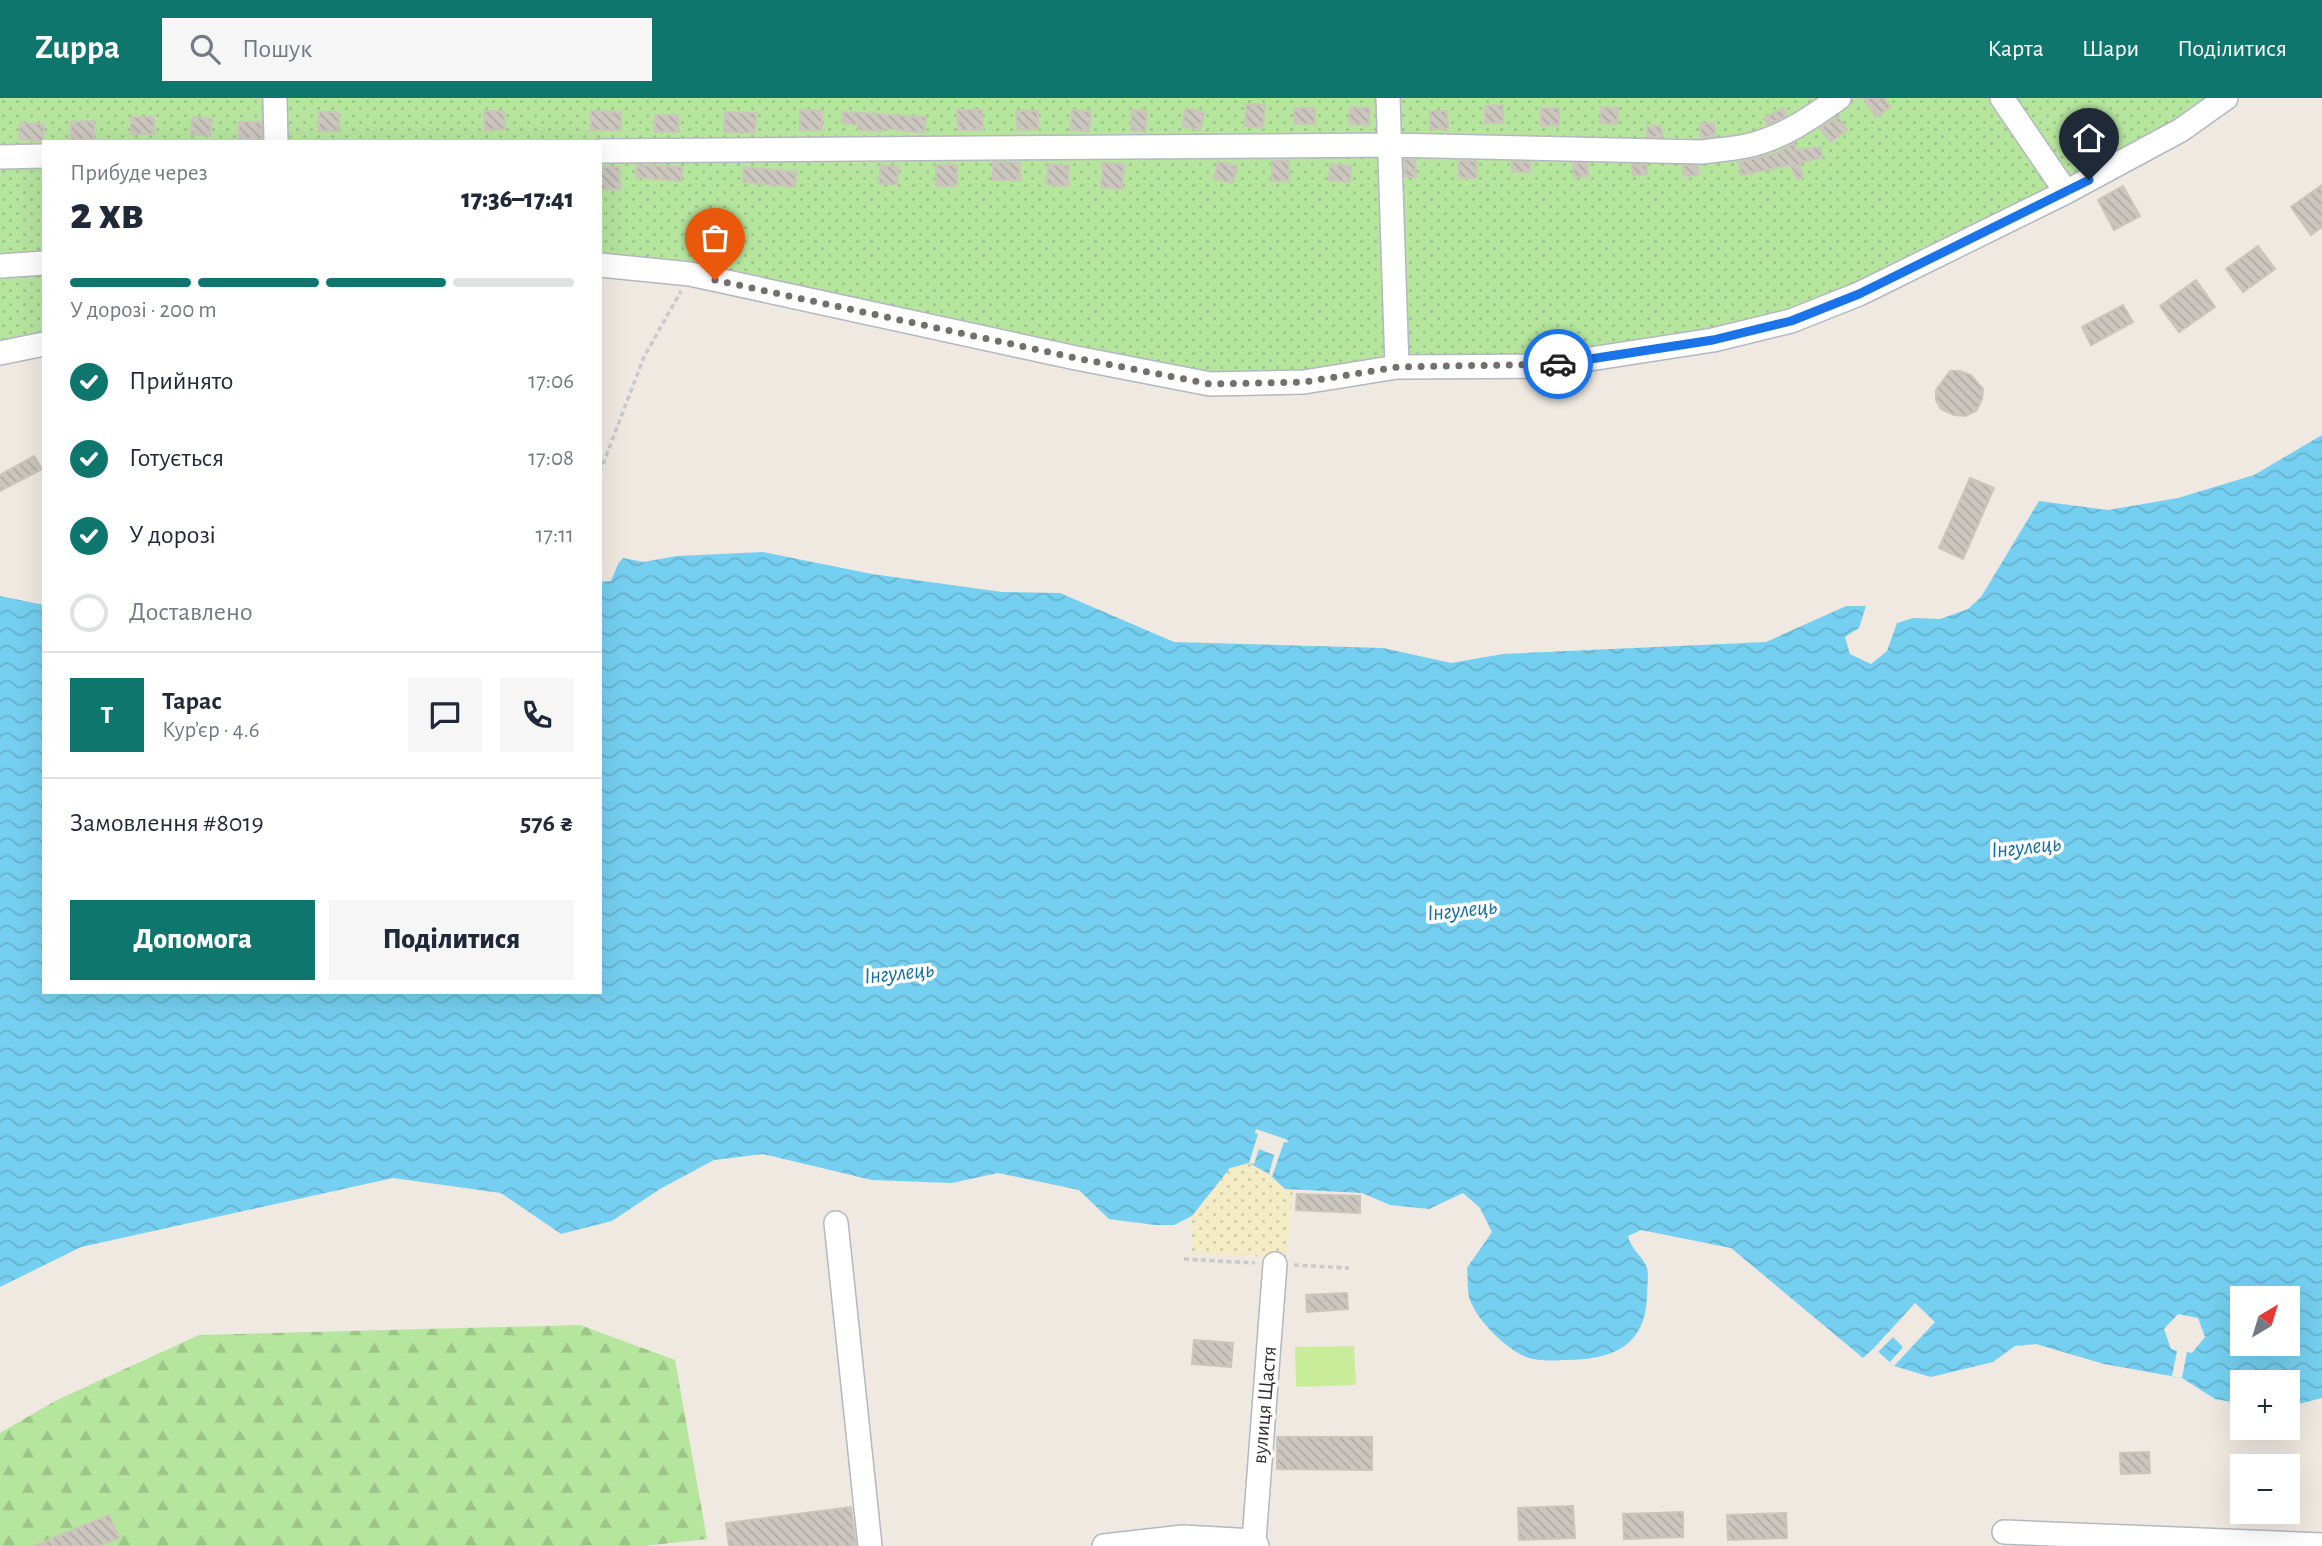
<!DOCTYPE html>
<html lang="uk">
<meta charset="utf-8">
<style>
:root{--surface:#fff;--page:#f6f6f7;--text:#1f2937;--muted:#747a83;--line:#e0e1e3;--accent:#0f766e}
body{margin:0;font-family:"Alegreya Sans",sans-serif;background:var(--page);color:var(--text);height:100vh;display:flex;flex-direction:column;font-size:26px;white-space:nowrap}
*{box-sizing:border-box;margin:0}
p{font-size:23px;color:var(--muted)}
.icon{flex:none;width:38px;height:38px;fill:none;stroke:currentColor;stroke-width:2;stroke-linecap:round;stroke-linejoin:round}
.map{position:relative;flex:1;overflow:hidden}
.drawer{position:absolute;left:42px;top:42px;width:560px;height:854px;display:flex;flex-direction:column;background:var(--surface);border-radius:0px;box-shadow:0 7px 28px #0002}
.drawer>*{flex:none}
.needle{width:46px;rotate:38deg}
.controls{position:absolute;left:2230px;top:1188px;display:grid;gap:14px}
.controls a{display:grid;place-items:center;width:70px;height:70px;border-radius:0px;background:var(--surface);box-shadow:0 7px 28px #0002;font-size:35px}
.pin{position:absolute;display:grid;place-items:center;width:60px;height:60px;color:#fff;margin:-72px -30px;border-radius:50% 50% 50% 0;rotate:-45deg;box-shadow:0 0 7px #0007}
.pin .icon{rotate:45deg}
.courier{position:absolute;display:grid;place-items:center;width:70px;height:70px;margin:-35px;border:5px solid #1a73e8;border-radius:50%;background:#fff;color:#222;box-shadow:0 2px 9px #0007}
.head em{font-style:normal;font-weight:800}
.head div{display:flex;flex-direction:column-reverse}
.head{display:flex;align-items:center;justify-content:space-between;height:119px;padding:0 28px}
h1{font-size:46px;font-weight:800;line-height:52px}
.bar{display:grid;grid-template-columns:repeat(4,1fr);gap:10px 7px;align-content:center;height:84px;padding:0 28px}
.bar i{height:9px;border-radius:5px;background:var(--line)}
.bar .active{background:var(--accent)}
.bar p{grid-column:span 4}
.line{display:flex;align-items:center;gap:18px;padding:0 28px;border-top:2px solid var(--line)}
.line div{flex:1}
.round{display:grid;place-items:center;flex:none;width:74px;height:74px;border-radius:0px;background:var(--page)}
ol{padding:0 28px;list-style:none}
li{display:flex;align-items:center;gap:21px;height:77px}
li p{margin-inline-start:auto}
li .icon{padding:7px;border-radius:50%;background:var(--accent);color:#fff;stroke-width:4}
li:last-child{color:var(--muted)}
li i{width:38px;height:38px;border:4px solid var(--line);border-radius:50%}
.cta{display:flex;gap:14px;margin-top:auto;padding:14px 28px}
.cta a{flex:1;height:80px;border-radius:0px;background:var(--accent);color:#fff;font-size:28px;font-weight:800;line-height:80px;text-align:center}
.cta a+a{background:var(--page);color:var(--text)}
header{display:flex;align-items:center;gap:42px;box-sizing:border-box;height:98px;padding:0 35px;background:var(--accent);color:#fff}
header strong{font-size:33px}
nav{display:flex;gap:38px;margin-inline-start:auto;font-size:24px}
.search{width:490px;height:63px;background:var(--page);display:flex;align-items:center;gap:18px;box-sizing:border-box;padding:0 24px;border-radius:0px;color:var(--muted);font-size:26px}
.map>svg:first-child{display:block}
.forest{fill:url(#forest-firs)}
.sand{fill:url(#sand-dots)}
.garden{fill:url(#garden-dots)}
.pitch{fill:#c9ec9a}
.water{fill:url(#water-waves);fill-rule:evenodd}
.pier{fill:#efe9e1}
.building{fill:url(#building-back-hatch);stroke:#cbc5ba;stroke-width:2}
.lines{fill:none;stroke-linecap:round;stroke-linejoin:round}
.minor-casing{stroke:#b4b7c1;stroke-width:26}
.path{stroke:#c9c9c9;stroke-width:3.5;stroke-dasharray:5 3.5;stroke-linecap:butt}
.minor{stroke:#fff;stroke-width:23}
.done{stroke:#726f6d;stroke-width:7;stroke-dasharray:0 12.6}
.route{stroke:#1a73e8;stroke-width:9}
.labels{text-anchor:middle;stroke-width:7;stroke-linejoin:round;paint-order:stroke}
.street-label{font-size:21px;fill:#2e2e2e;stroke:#fff}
.water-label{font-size:23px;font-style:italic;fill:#0d6fa3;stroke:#fff}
</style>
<header>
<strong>Zuppa</strong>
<div class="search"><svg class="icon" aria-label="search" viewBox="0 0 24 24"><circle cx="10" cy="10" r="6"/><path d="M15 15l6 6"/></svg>Пошук</div>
<nav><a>Карта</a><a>Шари</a><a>Поділитися</a></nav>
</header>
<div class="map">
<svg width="2322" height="1448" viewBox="0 0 2322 1448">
<defs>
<pattern id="forest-firs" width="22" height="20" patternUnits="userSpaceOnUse" patternTransform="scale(1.75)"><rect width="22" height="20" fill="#b6e59e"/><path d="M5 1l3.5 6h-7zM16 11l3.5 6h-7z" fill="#9dc588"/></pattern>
<pattern id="sand-dots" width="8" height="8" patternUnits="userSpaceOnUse" patternTransform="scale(1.75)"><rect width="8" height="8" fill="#f3ecc5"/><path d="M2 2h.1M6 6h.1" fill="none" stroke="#d1cbaa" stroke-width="1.8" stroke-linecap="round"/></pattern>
<pattern id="garden-dots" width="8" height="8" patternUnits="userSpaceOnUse" patternTransform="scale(1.75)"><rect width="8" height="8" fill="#b6e59e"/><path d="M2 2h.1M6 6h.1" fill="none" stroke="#9dc588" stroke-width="1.8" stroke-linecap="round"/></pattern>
<pattern id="water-waves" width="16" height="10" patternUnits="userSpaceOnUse" patternTransform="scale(1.75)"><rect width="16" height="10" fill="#75cff0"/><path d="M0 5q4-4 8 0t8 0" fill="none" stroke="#66b2ce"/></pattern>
<pattern id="building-back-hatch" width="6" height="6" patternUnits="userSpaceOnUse" patternTransform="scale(1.75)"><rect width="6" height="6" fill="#cbc7bf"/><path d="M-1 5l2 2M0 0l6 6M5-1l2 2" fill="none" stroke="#afaba4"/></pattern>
</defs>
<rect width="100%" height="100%" fill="#efe9e1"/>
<!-- forest -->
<path class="forest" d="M580,1227L675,1262L707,1441L644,1448H0V1335L57,1302L199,1237Z"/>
<!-- sand -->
<path class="sand" d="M1249,1065L1269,1076L1285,1091L1293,1092L1286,1160L1191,1155L1192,1118L1230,1070Z"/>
<!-- garden -->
<path class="garden" d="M0,0H2226L1791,223L1545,268L1210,286L600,167V44H44V246L0,255Z"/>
<!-- pitch -->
<path class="pitch" d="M1354,1248L1356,1287L1296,1289L1295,1249Z"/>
<!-- water -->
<path class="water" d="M2322,337V1300L2287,1309V1284H2242V1306L2215,1301L2182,1280L2104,1266L2036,1246L2015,1248L1993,1264L1931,1279L1894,1268L1874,1250L1863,1260L1731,1150L1641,1132L1628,1138C1631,1152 1644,1159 1647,1170C1649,1177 1647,1189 1647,1197C1646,1251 1609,1262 1563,1262C1551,1263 1537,1263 1526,1259C1506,1251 1477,1222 1470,1202C1467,1193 1468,1180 1467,1170L1492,1134L1480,1110L1463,1095L1429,1111L1390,1107L1362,1095L1285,1091L1269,1076L1249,1065L1230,1070L1192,1118L1174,1127H1155L1109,1121L1079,1092L998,1075L952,1085L872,1082L763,1056L714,1062L660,1091L612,1123L561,1136L501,1095L393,1080L81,1149L0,1189V498L44,507V894H600V484L611,483L618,466L623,460L643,464L677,458L763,454L872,476L1002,494L1060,495L1174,544L1383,550L1451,565L1503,556L1766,544L1846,508H1866L1859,530L1845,539L1850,556L1871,566L1887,553L1897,525L1913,520L1940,521L1968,511L1981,499L2039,403L2108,412L2178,400L2254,377ZM2242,1200H2287V1246H2242Z"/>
<!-- pier -->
<path class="pier" d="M1256,1031L1288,1042L1287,1045L1284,1044L1272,1079L1269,1076L1274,1057L1259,1051L1254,1066L1249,1065L1258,1036L1255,1035Z
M1915,1205L1935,1224L1894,1268L1890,1264L1903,1249L1893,1239L1878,1254L1874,1250Z
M2178,1216L2198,1220L2205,1239L2192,1255L2187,1254L2182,1280L2172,1278L2177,1253L2171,1251L2164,1231Z"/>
<!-- building -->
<path class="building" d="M1864,0H1883L1890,9L1876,19Z
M1246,6L1265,7L1263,30L1245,28Z
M1503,7V25H1485V8Z
M1350,9L1370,10L1368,27L1349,26Z
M1601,9L1618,10L1617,26L1600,25Z
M1186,10L1204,15L1200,32L1182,28Z
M1294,10H1315V26H1294Z
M1541,10H1559V27L1541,28Z
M1784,10L1786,18L1768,27L1764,20Z
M800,12L822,13V32H800Z
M957,12H982L983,32H958Z
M1072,12L1091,14L1089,33L1071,32Z
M1132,12L1147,13L1145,34L1131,32Z
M484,13H504L505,31L485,32Z
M591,13L621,14V32H591Z
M1016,13H1038V31L1017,32Z
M1430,13H1447L1448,31H1430Z
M319,14H339V33H319Z
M725,14L756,15L755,35L724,34Z
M843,14L926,19L924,35L883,30L882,33L858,32V27L842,25Z
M655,17H678L679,34H655Z
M131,19H154V36H131Z
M193,19L212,21L210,38L191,36Z
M1838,19L1847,32L1831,44L1820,30Z
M94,23V41L71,42V24Z
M239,24H262V41L239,40Z
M20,25L44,26L43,43L19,41Z
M1714,25L1715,38L1701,40L1700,26Z
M1661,28L1662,39H1647V29Z
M1794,45L1796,52L1820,49L1822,59L1799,65L1803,79L1797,81L1790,67L1741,77L1739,64L1778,55Z
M1404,61L1415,62L1416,79H1405Z
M1272,63H1289V83H1272Z
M1458,63H1476L1477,80H1459Z
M993,64L1020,65V82H993Z
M1218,64L1237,68L1233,85L1214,81Z
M1512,64H1530V74H1512Z
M1103,65L1124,66L1122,91L1101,89Z
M1573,65H1587L1588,78L1574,79Z
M1048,66L1069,68L1068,88L1047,86Z
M1330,66L1351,68L1350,84L1329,82Z
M1632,66L1647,67V76L1633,77Z
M637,67L682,69L681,83L636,79Z
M881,67L898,69L897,87L879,85Z
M936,67H957V88H936Z
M1683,68H1698V77L1684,78Z
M600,69H619L620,91H600Z
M744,69L797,74L795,89L743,84Z
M2322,87V129L2311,137L2291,109Z
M2123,88L2140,118L2114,132L2098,102Z
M2258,148L2275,171L2243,194L2226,171Z
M2196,182L2215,209L2179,234L2160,208Z
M2123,207L2133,224L2091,247L2082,229Z
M1950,273H1960L1971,277L1983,291L1982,301L1976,313L1965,318L1954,317L1941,311L1936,302V292Z
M34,358L42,371L0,393V377Z
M1970,380L1994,390L1963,461L1939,450Z
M1297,1096L1360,1098V1115L1296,1112Z
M1347,1195L1348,1211L1307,1214L1306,1197Z
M1194,1242L1233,1245L1231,1269L1192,1266Z
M1277,1339H1372V1372L1277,1371Z
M2149,1354L2150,1375L2121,1376L2120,1355Z
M1573,1408L1575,1440L1519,1442L1518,1410Z
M851,1409L856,1448H729L726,1425Z
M1683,1414V1439L1624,1441L1623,1416Z
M1786,1415L1787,1440L1728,1442L1727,1417Z
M109,1417L119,1440L99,1448H34Z"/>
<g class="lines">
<!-- minor casing -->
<g class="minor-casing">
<path id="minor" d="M275,0L276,44
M1388,0L1397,269
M2002,0L2066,94
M600,53L1389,47L1702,54C1717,52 1732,51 1746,48C1781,41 1811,20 1839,0
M0,59L44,58
M600,167L690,176L1076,260L1210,286L1304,284L1397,269L1545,268L1713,242L1791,223L1859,196L2066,94L2181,32L2226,0
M0,168L44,165
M0,255L44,246
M836,1125L870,1448
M2004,1434L2322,1447
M1104,1448L1183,1439L1254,1443
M1257,1448L1254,1443L1275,1166"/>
</g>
<!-- path -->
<path class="path" d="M600,374L644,259L681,193
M1184,1161L1255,1165
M1294,1167L1349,1170"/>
<!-- minor -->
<use href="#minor" class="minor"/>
</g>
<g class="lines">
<!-- done -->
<path class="done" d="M715,182L1076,260L1210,286L1304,284L1397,269L1558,266"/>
<!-- route -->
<path class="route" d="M1558,266L1713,242L1791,223L1859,196L2089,82"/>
</g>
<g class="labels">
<!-- street labels -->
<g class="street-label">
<text transform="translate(1264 1307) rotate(-85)" y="7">вулиця Щастя</text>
</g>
<!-- water labels -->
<g class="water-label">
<text transform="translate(2026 748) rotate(-6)" y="8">Інгулець</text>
<text transform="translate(1462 811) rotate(-6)" y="8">Інгулець</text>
<text transform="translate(899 874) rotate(-6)" y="8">Інгулець</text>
</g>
</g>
</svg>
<div class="controls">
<a><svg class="needle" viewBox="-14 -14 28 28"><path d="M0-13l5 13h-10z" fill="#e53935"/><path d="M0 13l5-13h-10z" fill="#747a83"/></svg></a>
<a>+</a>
<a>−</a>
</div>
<div class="pin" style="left:715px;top:182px;background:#ea580c"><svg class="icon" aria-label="bag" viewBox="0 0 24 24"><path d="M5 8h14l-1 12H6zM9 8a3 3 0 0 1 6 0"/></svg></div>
<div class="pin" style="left:2089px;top:82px;background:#1f2937"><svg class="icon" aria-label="home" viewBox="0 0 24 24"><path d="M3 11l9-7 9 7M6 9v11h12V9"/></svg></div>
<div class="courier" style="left:1558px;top:266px"><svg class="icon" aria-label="car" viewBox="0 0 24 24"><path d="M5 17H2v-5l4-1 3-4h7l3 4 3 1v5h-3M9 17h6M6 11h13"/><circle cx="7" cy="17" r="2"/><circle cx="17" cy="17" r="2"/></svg></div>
<section class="drawer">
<div class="head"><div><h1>2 хв</h1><p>Прибуде через</p></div><em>17:36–17:41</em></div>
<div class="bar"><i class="active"></i><i class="active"></i><i class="active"></i><i></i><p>У дорозі · 200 m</p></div>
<ol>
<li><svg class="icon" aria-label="check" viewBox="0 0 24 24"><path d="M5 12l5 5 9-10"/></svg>Прийнято<p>17:06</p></li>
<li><svg class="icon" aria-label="check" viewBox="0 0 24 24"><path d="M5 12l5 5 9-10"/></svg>Готується<p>17:08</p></li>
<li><svg class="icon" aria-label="check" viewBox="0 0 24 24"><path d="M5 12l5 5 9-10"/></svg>У дорозі<p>17:11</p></li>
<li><i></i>Доставлено</li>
</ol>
<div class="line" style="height:126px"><b class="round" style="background:var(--accent);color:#fff">Т</b><div><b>Тарас</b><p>Кур’єр · 4.6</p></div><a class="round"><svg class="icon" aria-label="chat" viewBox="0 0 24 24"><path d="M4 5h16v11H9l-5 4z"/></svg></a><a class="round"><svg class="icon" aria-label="phone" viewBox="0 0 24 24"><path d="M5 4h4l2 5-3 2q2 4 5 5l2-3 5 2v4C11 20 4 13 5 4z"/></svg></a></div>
<div class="line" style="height:91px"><div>Замовлення #8019</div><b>576 ₴</b></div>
<div class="cta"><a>Допомога</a><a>Поділитися</a></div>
</section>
</div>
